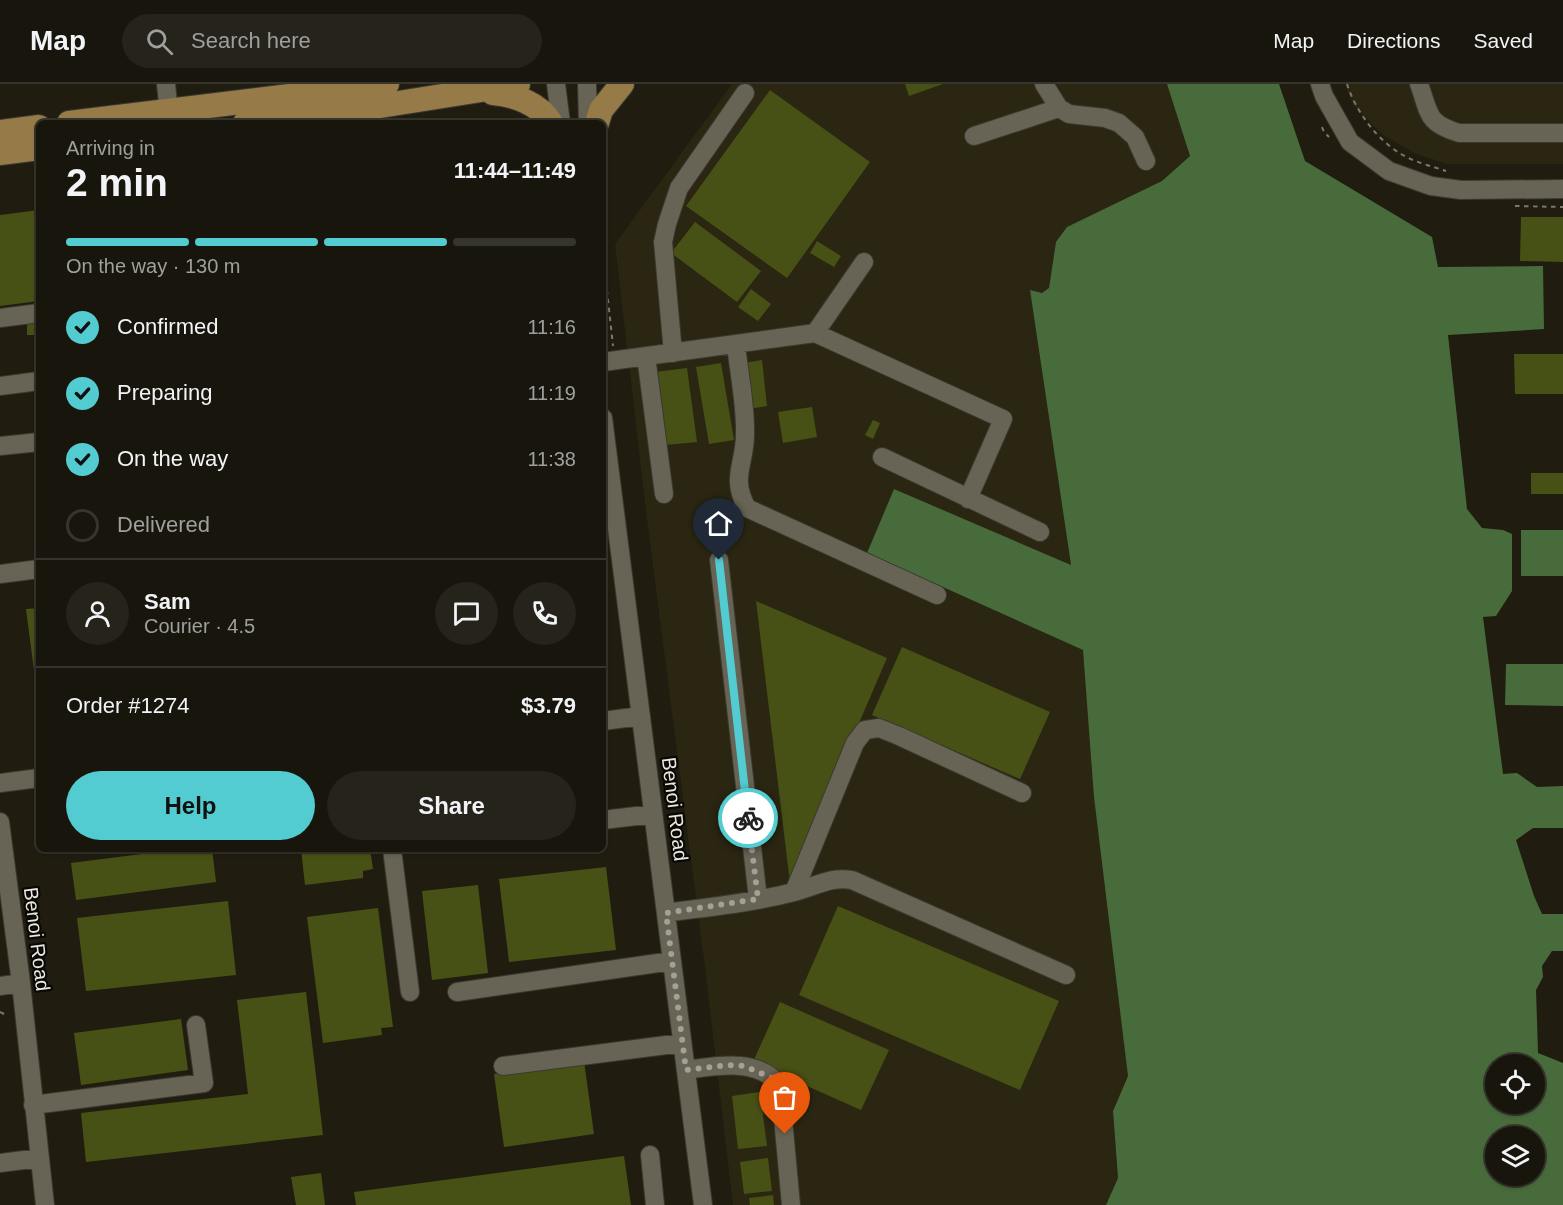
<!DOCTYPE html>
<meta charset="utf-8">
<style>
:root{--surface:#18160c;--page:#25231a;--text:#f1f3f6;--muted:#9f9f9d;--line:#36352d;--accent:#52ccd0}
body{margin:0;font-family:Arial,sans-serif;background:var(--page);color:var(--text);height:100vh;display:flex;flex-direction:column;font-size:22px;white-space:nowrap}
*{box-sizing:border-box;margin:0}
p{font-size:20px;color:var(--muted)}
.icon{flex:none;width:33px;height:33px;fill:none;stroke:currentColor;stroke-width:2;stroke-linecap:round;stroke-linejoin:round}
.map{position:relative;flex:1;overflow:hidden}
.side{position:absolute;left:36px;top:36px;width:570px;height:732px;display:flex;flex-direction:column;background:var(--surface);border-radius:9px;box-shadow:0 2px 4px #0004,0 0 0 2px var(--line)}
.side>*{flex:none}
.buttons{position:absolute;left:1485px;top:970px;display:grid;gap:12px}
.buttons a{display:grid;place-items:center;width:60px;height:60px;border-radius:50%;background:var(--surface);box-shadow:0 2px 4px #0004,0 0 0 2px var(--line);font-size:30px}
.pin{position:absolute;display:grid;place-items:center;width:51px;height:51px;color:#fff;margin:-62px -26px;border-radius:50% 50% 50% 0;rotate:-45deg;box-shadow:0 0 6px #0007}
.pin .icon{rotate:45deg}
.courier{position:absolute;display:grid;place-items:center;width:60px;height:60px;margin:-30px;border:4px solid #52ccd0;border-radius:50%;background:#fff;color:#222;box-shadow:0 2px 8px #0007}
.headline em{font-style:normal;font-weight:700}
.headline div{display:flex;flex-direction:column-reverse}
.headline{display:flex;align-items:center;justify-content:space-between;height:102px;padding:0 30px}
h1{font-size:39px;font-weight:700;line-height:45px}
.bar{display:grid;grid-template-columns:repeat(4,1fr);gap:9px 6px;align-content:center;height:72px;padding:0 30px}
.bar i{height:8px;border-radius:4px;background:var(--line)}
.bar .selected{background:var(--accent)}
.bar p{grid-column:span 4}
.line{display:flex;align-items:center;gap:15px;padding:0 30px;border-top:2px solid var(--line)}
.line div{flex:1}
.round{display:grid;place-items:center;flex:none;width:63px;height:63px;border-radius:32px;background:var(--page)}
ol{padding:0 30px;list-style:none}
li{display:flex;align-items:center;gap:18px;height:66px}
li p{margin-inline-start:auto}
li .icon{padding:6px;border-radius:50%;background:var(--accent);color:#111;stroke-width:4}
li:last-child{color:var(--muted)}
li i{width:33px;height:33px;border:3px solid var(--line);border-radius:50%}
.primary-button{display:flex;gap:12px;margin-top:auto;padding:12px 30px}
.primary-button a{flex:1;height:69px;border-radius:36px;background:var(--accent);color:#111;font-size:24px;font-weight:700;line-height:69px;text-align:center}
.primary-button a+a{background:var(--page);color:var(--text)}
header{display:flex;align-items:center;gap:36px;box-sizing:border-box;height:84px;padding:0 30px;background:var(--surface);border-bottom:2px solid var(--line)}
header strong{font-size:28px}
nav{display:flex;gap:33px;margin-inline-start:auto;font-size:21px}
.search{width:420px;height:54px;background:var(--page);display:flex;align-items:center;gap:15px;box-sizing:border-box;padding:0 21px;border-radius:33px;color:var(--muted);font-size:22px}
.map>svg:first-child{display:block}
.built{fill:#2a2611}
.water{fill:#486b3c;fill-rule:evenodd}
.building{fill:#485115}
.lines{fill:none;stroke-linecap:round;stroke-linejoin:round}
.minor-casing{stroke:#3b3932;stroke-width:20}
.major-casing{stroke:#3b3932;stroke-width:26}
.path{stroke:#7b796e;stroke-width:2;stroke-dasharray:4.5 4.5;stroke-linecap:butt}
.minor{stroke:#676455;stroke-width:18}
.major{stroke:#967a47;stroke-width:24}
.done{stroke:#a3a096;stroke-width:6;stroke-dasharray:0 10.8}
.route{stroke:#52ccd0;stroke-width:8}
.labels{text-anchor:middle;stroke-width:4.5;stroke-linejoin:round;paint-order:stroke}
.street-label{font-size:20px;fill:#e9e7de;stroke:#090804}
</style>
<header>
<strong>Map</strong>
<div class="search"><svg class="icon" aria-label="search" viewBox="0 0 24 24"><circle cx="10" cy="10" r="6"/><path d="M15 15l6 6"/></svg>Search here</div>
<nav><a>Map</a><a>Directions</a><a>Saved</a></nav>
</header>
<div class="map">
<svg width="1563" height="1121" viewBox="0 0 1563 1121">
<rect width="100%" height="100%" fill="#201d10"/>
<!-- built -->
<path class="built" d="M732,0H1167L1190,72L1162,97L1056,158L1049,205L1042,209L1030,206L1071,482L894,405L867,469L1083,566L1087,616L1128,992L1113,1027L1118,1094L1106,1121H733L705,883L647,435L615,160Z
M1345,0H1563V80H1447L1414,69L1383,51L1353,21Z"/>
<!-- water -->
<path class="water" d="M1167,0H1279L1305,77L1432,153L1438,183L1543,182L1544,245L1448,251L1467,425L1482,444L1503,446L1512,450V507L1496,532L1483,533L1503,690L1517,689L1537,703L1563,702V744H1533L1516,756L1534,812L1542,830H1563V867H1552L1542,882L1543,893L1536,906L1538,969L1563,979V1121H1106L1118,1094L1113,1027L1128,992L1094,713L1083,566L867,469L894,405L1071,481L1030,206L1042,209L1049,204L1056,158L1067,143L1162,97L1190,72ZM1496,981H1534V1020H1496ZM1496,1053H1534V1092H1496Z
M1521,446H1563V492H1521Z
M1506,580H1563V622L1505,621Z"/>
<!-- building -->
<path class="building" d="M905,0H943L909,12Z
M770,6L870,78L787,194L686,122Z
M39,126V217L0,222V131Z
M1521,133H1563V178L1520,177Z
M695,138L761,187L737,218L671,169Z
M817,157L841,172L834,183L810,169Z
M751,205L771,220L758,237L738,223Z
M27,239H37V251H27Z
M1514,270H1563V310H1515Z
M762,276L767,322L749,325L744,279Z
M721,279L734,356L709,360L696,283Z
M687,284L697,358L665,361L655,288Z
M812,323L817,353L783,359L778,328Z
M873,336L880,339L873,355L865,351Z
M1531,389H1563V410H1531Z
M756,517L887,574L790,799Z
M39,524V594H35L26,525Z
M902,563L1050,628L1020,695L872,631Z
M181,765H212L216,798L76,816L71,779Z
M301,765H370L373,785L363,787V794L305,801Z
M606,783L616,866L509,878L499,795Z
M478,801L488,889L432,896L422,807Z
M228,817L236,891L86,907L77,834Z
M838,822L1059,917L1020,1006L799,911Z
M378,824L393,943L381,944L382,951L323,959L307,833Z
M306,908L323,1051L86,1078L81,1029L248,1010L237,916Z
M780,918L889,966L861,1026L753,978Z
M181,935L188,986L81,1001L74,949Z
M584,977L594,1050L504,1063L494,990Z
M760,1008L767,1062L738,1065L732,1012Z
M624,1072L631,1121H356L354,1108Z
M768,1074L772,1107L744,1110L740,1078Z
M321,1089L325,1121H296L291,1093Z
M773,1111L774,1121H750L749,1114Z"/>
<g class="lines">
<!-- minor casing -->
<g class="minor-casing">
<path id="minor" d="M166,0L170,39
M556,0L561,39
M587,0L588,39
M1044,0L1059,24L1069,30L1105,34L1119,39L1135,53L1146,77
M1320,0L1324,12L1350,58L1389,87L1431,102L1461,106L1563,105
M1419,0C1430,30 1426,39 1459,49H1563
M974,52L1059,24
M0,234L39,229
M815,249L864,178
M736,261C739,289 746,322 745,351C745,380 730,394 747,424L937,511
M673,269L663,158L667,140L679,104L745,9
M646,272L664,410
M603,278L815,249L1003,335L968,415
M0,302L39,297
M603,334L703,1121
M0,362L39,358
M882,373L1040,448
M719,476L758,815
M0,490L39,485
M603,637L641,632
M0,699L39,694
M603,736L653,730
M0,738L21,899L45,1121
M392,765L410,908
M794,808L855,659L865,646L879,644L899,652L1022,709
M666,829C708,823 752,819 794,808C815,803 830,792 852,796L1066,891
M0,902L21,899
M457,908L672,877
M503,982L682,959
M686,986C716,982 759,973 780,1002L791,1121
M33,1021L204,999L196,941
M650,1071L655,1121
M0,1079L39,1074"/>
</g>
<!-- major casing -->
<g class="major-casing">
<path id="major" d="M493,9C514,11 539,19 551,39
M69,39L387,0
M245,39L361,25L518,0
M597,39L601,26L622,0
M0,48L39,43
M0,69L39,64"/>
</g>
<!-- path -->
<path class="path" d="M1347,0C1355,26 1377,56 1401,70C1414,78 1431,82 1446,87
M1322,43L1324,48L1329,53
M1515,122L1563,123
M603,170L613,262
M0,928L8,932"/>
<!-- minor -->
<use href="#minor" class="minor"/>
<!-- major -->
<use href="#major" class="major"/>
</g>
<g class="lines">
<!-- done -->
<path class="done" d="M748,734L758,815L666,829L686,986L728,981L744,982L775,995L780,1002L785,1050"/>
<!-- route -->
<path class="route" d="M719,476L748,734"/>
</g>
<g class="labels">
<!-- street labels -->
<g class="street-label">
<text transform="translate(675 725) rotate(83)" y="7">Benoi Road</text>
<text transform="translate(37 855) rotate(83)" y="7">Benoi Road</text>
</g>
</g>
</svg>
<div class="buttons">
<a><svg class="icon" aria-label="locate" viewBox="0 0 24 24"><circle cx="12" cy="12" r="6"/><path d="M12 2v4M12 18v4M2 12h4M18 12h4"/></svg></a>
<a><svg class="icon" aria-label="layers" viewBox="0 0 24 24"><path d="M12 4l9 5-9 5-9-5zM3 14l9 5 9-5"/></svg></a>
</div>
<div class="pin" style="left:785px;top:1050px;background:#ea580c"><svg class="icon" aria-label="bag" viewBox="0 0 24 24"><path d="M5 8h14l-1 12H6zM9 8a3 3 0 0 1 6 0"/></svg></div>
<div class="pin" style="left:719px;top:476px;background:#1f2937"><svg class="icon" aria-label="home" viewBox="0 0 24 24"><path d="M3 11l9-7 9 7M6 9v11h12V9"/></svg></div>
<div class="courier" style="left:748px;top:734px"><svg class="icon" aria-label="bike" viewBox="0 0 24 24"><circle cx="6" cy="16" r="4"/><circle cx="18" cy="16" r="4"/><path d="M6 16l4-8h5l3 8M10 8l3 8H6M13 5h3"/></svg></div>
<section class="side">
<div class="headline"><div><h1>2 min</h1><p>Arriving in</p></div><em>11:44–11:49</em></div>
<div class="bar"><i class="selected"></i><i class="selected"></i><i class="selected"></i><i></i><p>On the way · 130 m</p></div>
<ol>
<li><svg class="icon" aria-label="check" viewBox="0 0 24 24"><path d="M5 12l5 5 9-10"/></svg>Confirmed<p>11:16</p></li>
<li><svg class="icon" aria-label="check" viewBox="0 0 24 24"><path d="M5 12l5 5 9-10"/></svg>Preparing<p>11:19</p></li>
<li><svg class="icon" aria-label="check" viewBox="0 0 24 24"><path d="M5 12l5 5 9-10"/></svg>On the way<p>11:38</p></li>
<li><i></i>Delivered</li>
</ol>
<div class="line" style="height:108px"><a class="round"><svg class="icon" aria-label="person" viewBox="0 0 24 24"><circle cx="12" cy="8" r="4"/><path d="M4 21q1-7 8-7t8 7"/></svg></a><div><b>Sam</b><p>Courier · 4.5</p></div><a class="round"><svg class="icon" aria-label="chat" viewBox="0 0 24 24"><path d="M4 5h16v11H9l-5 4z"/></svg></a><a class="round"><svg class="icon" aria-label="phone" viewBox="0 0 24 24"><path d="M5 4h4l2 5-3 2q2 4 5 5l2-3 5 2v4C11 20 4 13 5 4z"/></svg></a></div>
<div class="line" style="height:78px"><div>Order #1274</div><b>$3.79</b></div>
<div class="primary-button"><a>Help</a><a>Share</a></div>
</section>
</div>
